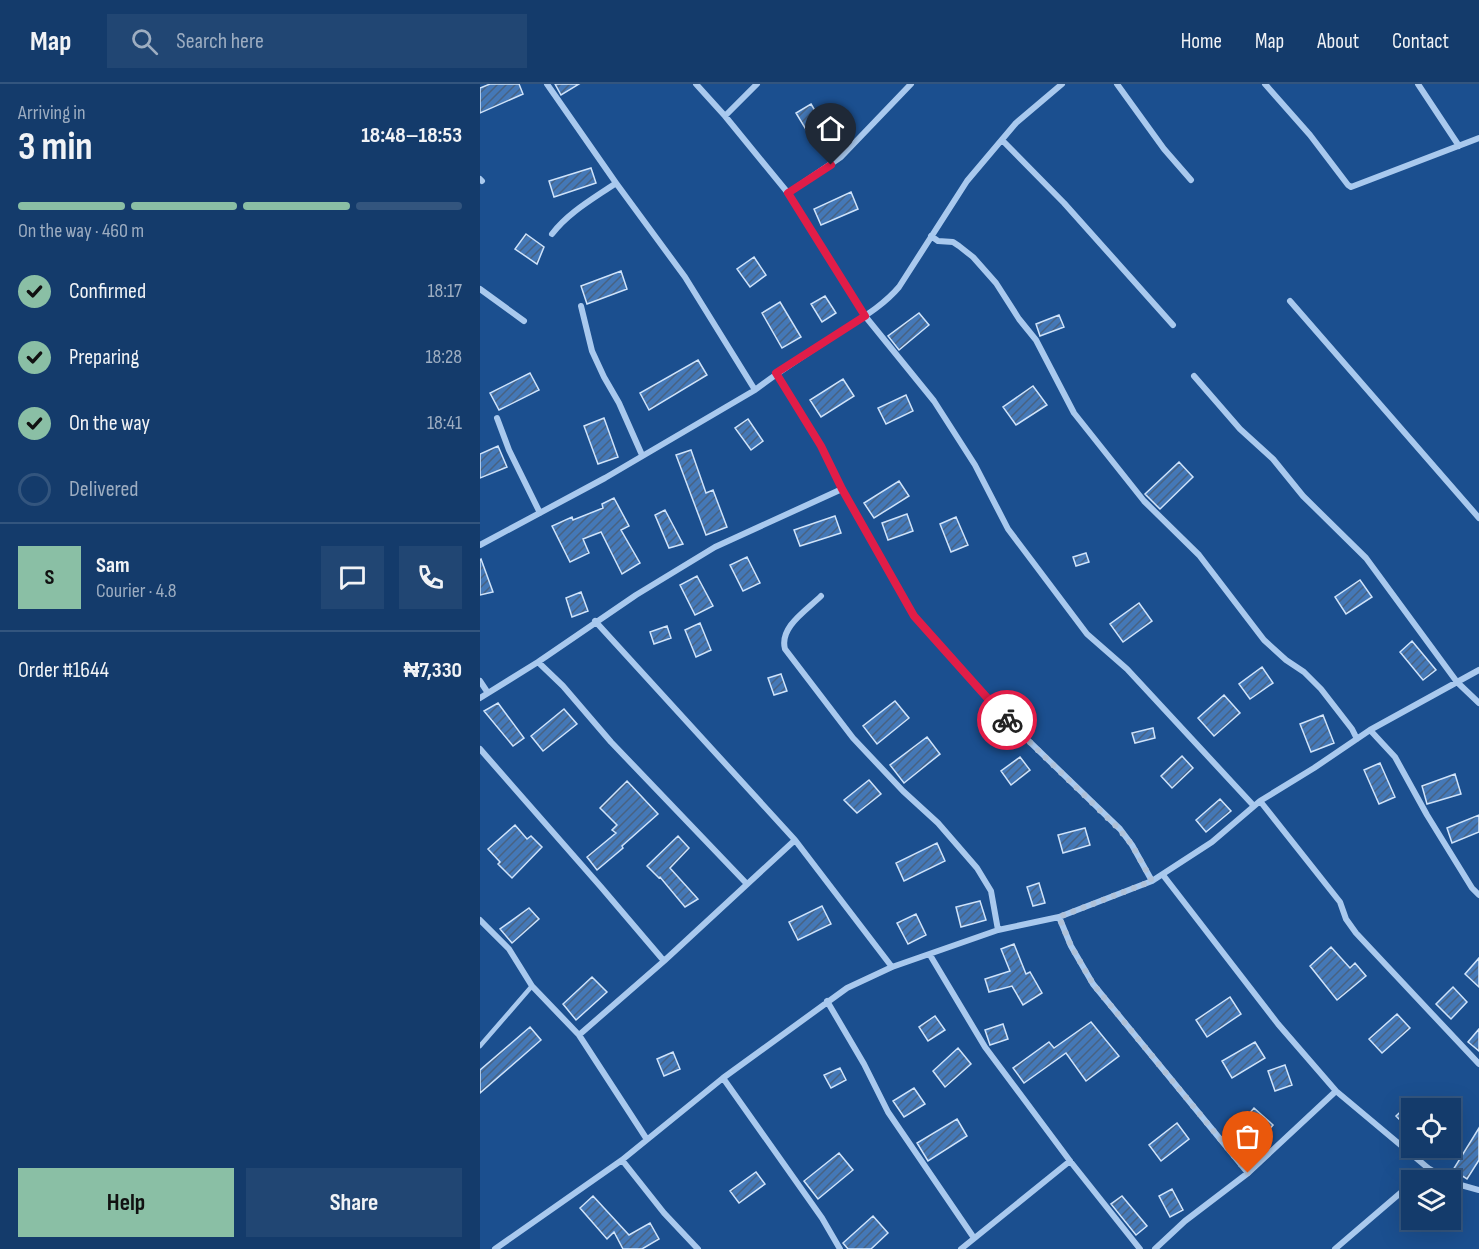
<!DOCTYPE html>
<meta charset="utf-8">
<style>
:root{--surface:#143b6b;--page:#214673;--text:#f1f3f6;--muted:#9dadc1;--line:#33557e;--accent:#8abfa5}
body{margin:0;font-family:"Sofia Sans Condensed",sans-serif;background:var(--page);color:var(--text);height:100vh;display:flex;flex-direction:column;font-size:22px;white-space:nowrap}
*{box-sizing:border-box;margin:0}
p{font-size:20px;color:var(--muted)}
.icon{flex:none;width:33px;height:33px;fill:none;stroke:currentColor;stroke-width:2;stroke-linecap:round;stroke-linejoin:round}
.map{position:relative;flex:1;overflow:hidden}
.drawer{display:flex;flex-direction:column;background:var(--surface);width:480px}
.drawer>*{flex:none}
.buttons{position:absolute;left:921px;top:1014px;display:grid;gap:12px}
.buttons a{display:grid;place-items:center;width:60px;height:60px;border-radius:0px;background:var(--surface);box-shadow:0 6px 24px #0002,0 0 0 2px var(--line);font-size:30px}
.pin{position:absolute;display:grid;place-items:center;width:51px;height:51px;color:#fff;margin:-62px -26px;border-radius:50% 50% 50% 0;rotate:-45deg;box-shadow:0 0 6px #0007}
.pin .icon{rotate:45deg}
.courier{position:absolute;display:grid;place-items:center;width:60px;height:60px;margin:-30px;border:4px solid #e11d48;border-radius:50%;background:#fff;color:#222;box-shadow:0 2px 8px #0007}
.head em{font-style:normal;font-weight:700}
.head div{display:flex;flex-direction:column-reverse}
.head{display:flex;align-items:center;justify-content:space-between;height:102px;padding:0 18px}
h1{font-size:39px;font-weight:700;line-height:45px}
.bar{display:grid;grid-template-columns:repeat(4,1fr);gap:9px 6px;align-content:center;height:72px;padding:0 18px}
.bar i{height:8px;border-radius:4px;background:var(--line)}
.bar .active{background:var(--accent)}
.bar p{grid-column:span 4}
.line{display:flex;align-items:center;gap:15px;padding:0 18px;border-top:2px solid var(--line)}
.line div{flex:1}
.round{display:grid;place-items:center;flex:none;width:63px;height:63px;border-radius:0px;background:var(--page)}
ol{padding:0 18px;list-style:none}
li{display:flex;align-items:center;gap:18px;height:66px}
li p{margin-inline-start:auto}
li .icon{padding:6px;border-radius:50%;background:var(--accent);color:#111;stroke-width:4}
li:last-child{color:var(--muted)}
li i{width:33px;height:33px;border:3px solid var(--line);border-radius:50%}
.cta{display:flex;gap:12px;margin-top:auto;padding:12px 18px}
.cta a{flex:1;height:69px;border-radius:0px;background:var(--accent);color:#111;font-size:24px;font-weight:700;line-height:69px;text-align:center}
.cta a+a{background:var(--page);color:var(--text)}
header{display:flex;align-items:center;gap:36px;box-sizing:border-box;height:84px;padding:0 30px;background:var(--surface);border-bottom:2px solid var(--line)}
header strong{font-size:28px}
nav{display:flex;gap:33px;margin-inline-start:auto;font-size:21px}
.search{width:420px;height:54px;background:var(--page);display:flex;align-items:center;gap:15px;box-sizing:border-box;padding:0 21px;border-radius:0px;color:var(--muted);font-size:22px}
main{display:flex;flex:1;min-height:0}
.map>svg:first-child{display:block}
.building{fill:url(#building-hatch);stroke:#cfe3fa;stroke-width:1.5}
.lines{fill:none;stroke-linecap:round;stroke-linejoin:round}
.service{stroke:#a9c9ee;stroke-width:4.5}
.minor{stroke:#a9c9ee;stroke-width:6}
.done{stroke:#afc1d8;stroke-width:6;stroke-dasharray:0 10.8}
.route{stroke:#e11d48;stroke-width:8}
</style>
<header>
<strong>Map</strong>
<div class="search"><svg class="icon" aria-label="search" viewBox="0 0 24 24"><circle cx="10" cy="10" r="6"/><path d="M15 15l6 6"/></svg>Search here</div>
<nav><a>Home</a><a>Map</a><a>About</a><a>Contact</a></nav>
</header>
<main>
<section class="drawer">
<div class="head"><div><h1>3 min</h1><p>Arriving in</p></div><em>18:48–18:53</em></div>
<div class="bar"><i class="active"></i><i class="active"></i><i class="active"></i><i></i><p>On the way · 460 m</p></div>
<ol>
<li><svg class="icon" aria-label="check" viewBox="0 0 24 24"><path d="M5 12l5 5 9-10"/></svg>Confirmed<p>18:17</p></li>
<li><svg class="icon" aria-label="check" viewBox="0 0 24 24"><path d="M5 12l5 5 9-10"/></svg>Preparing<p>18:28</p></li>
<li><svg class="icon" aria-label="check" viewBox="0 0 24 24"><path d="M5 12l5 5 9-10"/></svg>On the way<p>18:41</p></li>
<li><i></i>Delivered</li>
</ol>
<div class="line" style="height:108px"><b class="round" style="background:var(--accent);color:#111">S</b><div><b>Sam</b><p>Courier · 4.8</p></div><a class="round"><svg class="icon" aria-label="chat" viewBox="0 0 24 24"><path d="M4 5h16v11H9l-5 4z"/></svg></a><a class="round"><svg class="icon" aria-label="phone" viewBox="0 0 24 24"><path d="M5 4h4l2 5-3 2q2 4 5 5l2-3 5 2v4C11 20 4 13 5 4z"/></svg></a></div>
<div class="line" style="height:78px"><div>Order #1644</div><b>₦7,330</b></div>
<div class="cta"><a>Help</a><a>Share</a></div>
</section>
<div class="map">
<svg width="999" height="1165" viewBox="0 0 999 1165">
<defs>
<pattern id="building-hatch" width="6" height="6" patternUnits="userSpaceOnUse" patternTransform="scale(1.5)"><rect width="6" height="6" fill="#4478b7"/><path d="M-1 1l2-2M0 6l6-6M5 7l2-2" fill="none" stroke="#486282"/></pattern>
</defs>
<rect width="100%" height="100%" fill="#1b4f8f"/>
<!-- building -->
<path class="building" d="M10,0H39L43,10L0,29V4Z
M75,0H99L81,11Z
M331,20L351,53L336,62L316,29Z
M111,84L116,99L74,113L69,97Z
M371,108L378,125L341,141L334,125Z
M46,150L64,163L57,180L35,165Z
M274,173L286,191L270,203L257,185Z
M141,187L147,205L107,220L101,202Z
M345,212L356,229L342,238L331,220Z
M300,218L321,253L302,264L282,229Z
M439,229L449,241L419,266L408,252Z
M579,231L584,243L560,252L556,240Z
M218,276L227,291L169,326L160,309Z
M50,289L59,306L19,326L10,309Z
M363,295L374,312L341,333L330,316Z
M553,302L567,321L536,341L523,323Z
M426,311L433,327L406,340L398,324Z
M124,334L138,373L118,380L104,342Z
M268,335L283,357L271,366L255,344Z
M18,362L27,383L0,394V370Z
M211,366L226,409L233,406L247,443L226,451L196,371Z
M699,378L713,393L680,425L665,410Z
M419,397L429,412L394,434L384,419Z
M134,414L149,442L141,446L160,479L142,490L121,448L103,455L109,469L90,478L72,442L92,433L93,436L123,424L122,420Z
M185,426L203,460L189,464L175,431Z
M427,430L433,447L408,456L402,439Z
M355,432L361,449L320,462L314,446Z
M476,433L488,461L471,468L460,440Z
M606,469L609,478L596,482L593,473Z
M267,473L280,499L263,507L250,481Z
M1,475L13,508L0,511V476Z
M217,492L233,522L215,531L200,501Z
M880,496L892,513L866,530L855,513Z
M101,508L108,527L92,533L86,514Z
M659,519L672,537L643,558L630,540Z
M220,539L231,566L216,573L205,546Z
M187,542L191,554L174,560L170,548Z
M932,557L956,586L943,596L920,568Z
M782,583L793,599L770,615L759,600Z
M301,590L307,607L294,611L288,594Z
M744,611L760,629L734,652L718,634Z
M415,617L429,634L397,660L383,642Z
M18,619L44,654L33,662L4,627Z
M84,625L97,640L63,667L51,652Z
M843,631L854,659L831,668L820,640Z
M673,644L675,654L655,659L652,649Z
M447,653L460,670L424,699L410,681Z
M702,672L713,684L692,704L681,692Z
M540,673L550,686L531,701L521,687Z
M900,679L915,713L899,720L884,686Z
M975,690L981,710L947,720L942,702Z
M389,696L401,710L377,729L364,716Z
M147,697L178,730L142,762L143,764L117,786L107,773L136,749L132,746L137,741L120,724Z
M740,715L751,727L726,748L716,736Z
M999,731V748L972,759L967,744Z
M35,741L47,755L51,752L62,763L32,794L18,780L20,778L8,765Z
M605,744L610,761L583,769L578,751Z
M198,752L209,764L190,784L218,815L205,823L180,793L179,794L167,782Z
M457,759L465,777L424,797L416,779Z
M559,799L565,819L553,822L547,803Z
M500,817L506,836L481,843L476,823Z
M342,822L351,840L318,856L309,838Z
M49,824L59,835L32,859L20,845Z
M436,830L446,851L428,860L417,839Z
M534,860L546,890L550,888L562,909L543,921L532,902L509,908L505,895L530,887L521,865Z
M851,863L870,884L875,879L886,892L857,916L830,882Z
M999,874V903L985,890Z
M112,893L127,908L96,936L83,920Z
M973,903L987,918L971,935L956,920Z
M750,913L761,930L727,953L716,936Z
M917,930L930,944L902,969L889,955Z
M455,932L465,946L448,957L439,943Z
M611,938L639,972L606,997L586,969L544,999L533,984L569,958L574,964Z
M523,940L528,955L510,961L505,946Z
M50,943L61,956L0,1009V986Z
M999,945V967L988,958Z
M775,958L785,974L752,994L742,977Z
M478,964L491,980L465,1003L453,987Z
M193,968L200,985L184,992L177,975Z
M805,981L812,1001L795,1007L788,987Z
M360,984L366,996L351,1004L344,991Z
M434,1004L445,1020L424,1033L413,1017Z
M932,1017V1048L916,1032Z
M774,1024L793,1041L781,1055L762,1038Z
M477,1035L487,1052L448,1077L437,1059Z
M697,1039L709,1055L681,1077L669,1061Z
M999,1044V1076L987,1095L973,1086Z
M359,1069L373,1086L338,1115L324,1097Z
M276,1088L285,1100L259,1119L250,1107Z
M692,1105L703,1126L690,1133L679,1112Z
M113,1112L149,1151L170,1139L179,1155L162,1165H143L134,1148L127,1155L100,1124Z
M642,1112L667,1142L656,1151L631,1120Z
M393,1132L408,1149L391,1165H368L363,1159Z"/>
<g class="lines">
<!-- service -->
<path class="service" d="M0,962L52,902"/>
<!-- minor -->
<path class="minor" d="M67,0L136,99C113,115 89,128 72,150
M216,0L245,32L308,109L385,232L454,317L495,381L528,445L607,550L647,585L773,721
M637,0L684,65L711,96
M785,0L830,51L868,101L871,103L999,54
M938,0L979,62
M245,32L277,0
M522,56L584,119L693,241
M0,95L2,97
M136,99L205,193L275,306
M308,109L361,73L431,0
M451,152L458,157L473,158L479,162L493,173L516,199L539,235L556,256L594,329L664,417L719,471L784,556L806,576L824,588L841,605L872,645L877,655
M0,205L44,237
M810,217L999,434
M101,222L112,267L124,293L139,319L162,371
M296,289L341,362L362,405L434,532L527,636L640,745L652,761L672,797
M714,292L760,345L793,375L823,412L886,474L977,598L999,619
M17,334L29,366L60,429
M0,461L125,394L275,306C302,285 331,267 360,248C380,235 403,222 419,203L487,97L536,39L582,0
M341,512C327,526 299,543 305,565L373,654L423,707L458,739L497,784L511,807L518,846
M115,537L315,756L412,883
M58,578L83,602L131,658L267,800
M0,597L8,609
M0,614L58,578L156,511L235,463L362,405
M890,646L915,673L947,731L992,804L999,811
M0,665L121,803L184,877
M780,717L860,818L866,835L876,849L999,980
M683,791L798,940L856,1007L948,1084L968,1096
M579,833L591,862L613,900L768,1089
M0,836L29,865L52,902L99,951L166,1054
M450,871L505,963L590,1077L660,1165
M347,917L384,980L408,1028L494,1154
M99,951L184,877L315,756
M243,994L342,1134L360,1165
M142,1076L184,1129L218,1165
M934,1096L948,1084
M970,1098L999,1106
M15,1165L142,1076L243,994L367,904L412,883L518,846L579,833L672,797L732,758L780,717L834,684L890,646L999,586
M481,1165L590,1077
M675,1165L705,1137L768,1089L856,1007
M855,1165L932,1099"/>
</g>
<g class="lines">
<!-- done -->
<path class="done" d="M527,636L639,745L652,761L672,797L579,833L591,862L613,900L768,1089"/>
<!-- route -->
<path class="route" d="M351,81L308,109L385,232L296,289L341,362L362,405L434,532L527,636"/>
</g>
</svg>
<div class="buttons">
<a><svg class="icon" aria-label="locate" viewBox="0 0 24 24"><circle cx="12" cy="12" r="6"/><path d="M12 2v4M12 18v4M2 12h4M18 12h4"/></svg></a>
<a><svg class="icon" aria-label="layers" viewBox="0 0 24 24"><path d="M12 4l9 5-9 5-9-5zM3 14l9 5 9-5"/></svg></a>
</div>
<div class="pin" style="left:768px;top:1089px;background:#ea580c"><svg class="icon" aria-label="bag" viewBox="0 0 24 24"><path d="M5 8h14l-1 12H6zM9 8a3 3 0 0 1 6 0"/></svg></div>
<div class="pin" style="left:351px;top:81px;background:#1f2937"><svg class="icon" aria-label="home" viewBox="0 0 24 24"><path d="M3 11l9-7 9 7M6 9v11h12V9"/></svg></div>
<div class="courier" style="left:527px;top:636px"><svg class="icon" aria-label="bike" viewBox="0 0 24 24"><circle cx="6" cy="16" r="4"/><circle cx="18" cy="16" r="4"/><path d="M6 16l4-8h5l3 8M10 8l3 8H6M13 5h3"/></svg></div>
</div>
</main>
